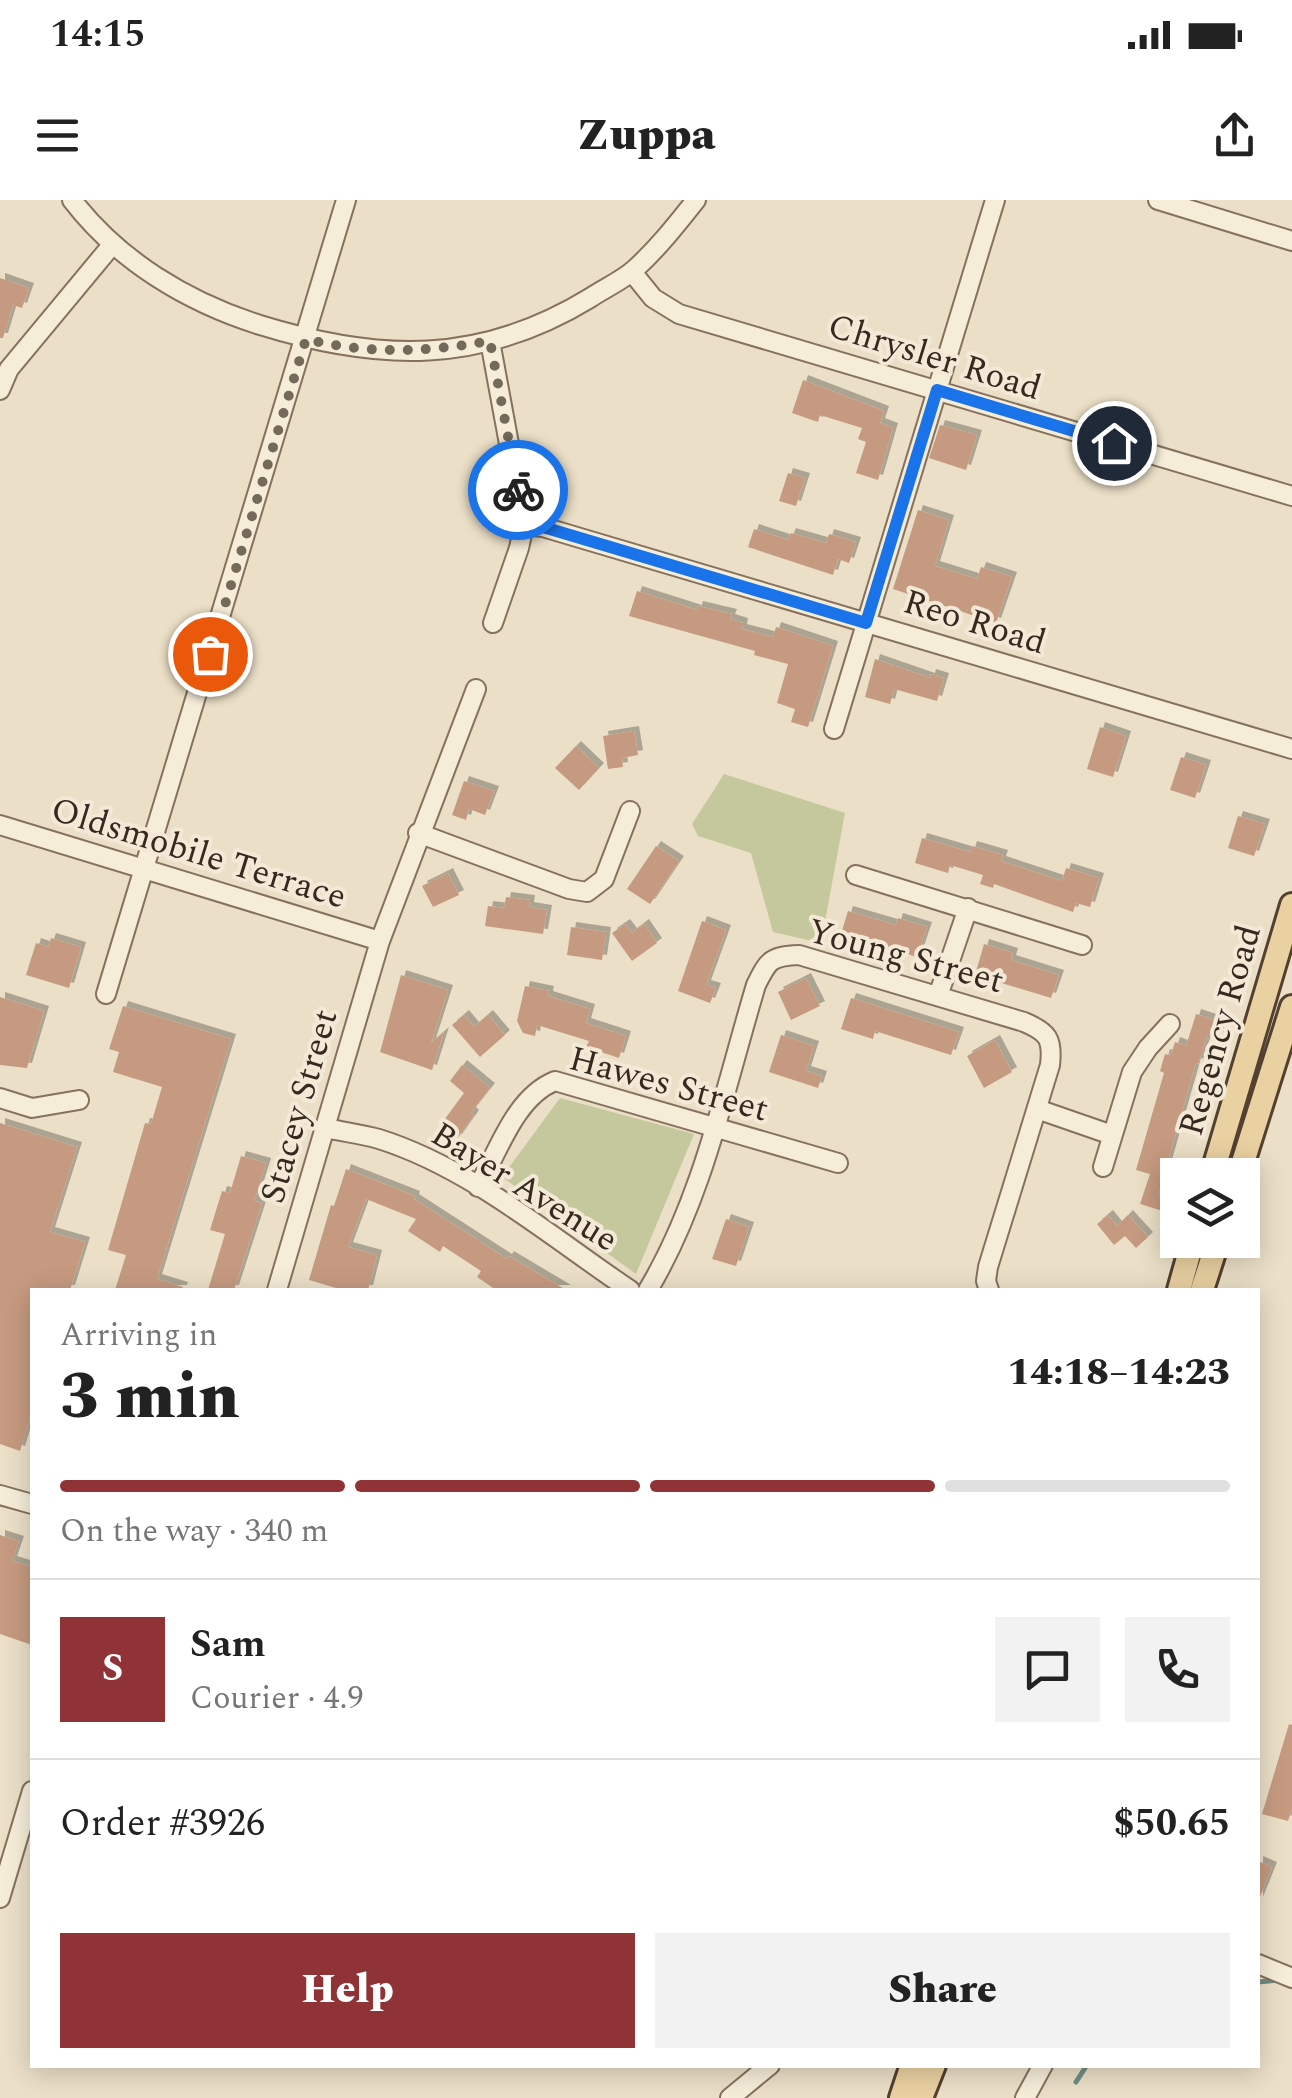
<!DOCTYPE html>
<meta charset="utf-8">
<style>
:root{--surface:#fff;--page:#f2f2f2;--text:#222;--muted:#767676;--line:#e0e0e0;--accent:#8f3337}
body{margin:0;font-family:Spectral,serif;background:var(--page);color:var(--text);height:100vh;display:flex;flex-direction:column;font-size:38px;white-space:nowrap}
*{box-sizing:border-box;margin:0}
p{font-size:32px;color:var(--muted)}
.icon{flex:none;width:55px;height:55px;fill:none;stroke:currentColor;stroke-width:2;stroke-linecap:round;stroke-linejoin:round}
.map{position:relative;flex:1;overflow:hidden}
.sheet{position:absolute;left:30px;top:1088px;width:1230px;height:780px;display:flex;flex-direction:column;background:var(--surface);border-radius:0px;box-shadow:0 5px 25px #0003}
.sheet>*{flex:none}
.fabs{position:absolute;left:1160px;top:958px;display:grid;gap:20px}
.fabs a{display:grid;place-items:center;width:100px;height:100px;border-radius:0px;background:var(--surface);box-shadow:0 5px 25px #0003;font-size:50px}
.pin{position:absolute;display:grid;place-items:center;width:85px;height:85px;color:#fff;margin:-42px;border:5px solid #fff;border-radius:50%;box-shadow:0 2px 10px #0007}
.courier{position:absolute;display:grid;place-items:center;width:100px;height:100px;margin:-50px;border:8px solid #1a73e8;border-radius:50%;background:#fff;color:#222;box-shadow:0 2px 12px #0007}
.summary em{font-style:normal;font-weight:800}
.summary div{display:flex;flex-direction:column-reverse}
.summary{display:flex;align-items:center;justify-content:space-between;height:170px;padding:0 30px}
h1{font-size:65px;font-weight:800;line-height:75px}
.bar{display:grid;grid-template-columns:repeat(4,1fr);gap:15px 10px;align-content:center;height:120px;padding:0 30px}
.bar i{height:12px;border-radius:8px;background:var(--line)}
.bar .on{background:var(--accent)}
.bar p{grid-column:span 4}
.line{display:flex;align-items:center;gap:25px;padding:0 30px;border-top:2px solid var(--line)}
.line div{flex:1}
.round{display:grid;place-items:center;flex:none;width:105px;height:105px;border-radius:0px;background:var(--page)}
.primary-button{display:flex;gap:20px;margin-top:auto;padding:20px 30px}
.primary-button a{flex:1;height:115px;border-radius:0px;background:var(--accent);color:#fff;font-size:40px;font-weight:800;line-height:115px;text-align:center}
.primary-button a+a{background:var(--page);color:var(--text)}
.status{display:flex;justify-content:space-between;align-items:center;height:70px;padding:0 50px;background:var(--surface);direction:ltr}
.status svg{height:28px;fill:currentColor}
header{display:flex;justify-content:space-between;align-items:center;height:130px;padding:0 30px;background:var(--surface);font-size:45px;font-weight:800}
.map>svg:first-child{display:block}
.green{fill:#c4c89c}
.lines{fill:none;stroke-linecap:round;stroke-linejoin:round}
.stream{stroke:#6f8d84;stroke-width:5}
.building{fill:#c69a80;filter:url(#shadow)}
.minor-casing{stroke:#85715e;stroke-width:22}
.major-casing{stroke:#534031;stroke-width:28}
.minor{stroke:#f6edd9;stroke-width:18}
.major{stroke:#ead1a2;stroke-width:22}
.done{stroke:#75695a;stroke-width:10;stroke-dasharray:0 18}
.route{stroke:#1a73e8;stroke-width:12}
.labels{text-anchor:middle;stroke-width:8;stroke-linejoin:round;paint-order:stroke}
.street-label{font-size:35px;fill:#362a20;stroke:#f3e9d6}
</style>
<div class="status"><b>14:15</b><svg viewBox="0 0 49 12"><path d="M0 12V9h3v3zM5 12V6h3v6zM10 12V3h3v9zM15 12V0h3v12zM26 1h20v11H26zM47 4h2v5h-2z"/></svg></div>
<header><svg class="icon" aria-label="menu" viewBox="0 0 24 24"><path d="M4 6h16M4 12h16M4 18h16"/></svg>Zuppa<svg class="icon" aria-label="share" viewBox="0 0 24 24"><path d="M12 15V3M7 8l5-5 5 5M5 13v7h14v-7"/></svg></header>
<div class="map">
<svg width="1292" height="1898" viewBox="0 0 1292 1898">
<defs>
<filter id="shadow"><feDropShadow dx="5" dy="-5" stdDeviation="0" flood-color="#0004"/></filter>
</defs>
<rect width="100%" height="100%" fill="#ebdfc7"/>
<!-- green -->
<path class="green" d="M724,574L845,613L821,743L773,732L751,653L698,636L692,624Z
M560,898L694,934L636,1074L502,977Z"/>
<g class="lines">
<!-- stream -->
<path class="stream" d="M1258,1782L1279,1780
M1076,1882L1087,1865"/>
</g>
<!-- building -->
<path class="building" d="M0,78L29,88L22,108L13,105L3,138H0Z
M803,180L884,211L880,223L893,228L878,280L856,273L866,242L858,239L862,228L820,215L818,222L792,213Z
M940,225L977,235L966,270L929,258Z
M788,273L805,278L796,306L779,301Z
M918,310L949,320L935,366L977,379L981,367L1012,377L996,423L893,389Z
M754,329L788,340L791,333L826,343L829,334L856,342L849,363L838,359L833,375L748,347Z
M637,391L697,410L698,406L732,414L730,419L743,423L742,429L773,437L776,427L833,446L808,527L791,522L795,509L777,503L788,464L754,455L755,451L629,416Z
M875,459L930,478L931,474L944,478L937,501L894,489L890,504L865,497Z
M1100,527L1126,536L1113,577L1087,569Z
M634,531L638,555L622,558L623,567L608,569L603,536Z
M576,546L599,568L579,590L555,568Z
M1181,557L1206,565L1195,598L1170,590Z
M464,581L494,591L485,615L469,609L466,620L452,615Z
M1238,616L1265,624L1254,656L1228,648Z
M922,638L970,652L972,646L1003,655L1001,661L1062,681L1066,668L1099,678L1090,707L1076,703L1073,712L994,684L993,688L980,684L983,675L950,665L948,673L915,663Z
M656,646L679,661L650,704L627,689Z
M448,673L459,695L433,707L422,686Z
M506,697L530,700L529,707L547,710L543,734L485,726L488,706L504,708Z
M848,711L896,725L898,718L927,727L917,757L841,734Z
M702,721L726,730L706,785L716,788L710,803L678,791Z
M625,724L632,733L644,724L657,743L632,761L612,733Z
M571,727L606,732L602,760L567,755Z
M51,738L81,747L69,788L26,775L36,743L48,747Z
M984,744L1013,753L1011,760L1059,775L1051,798L975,775Z
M401,775L448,790L431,843L444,832L432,870L380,852Z
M806,778L820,806L791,820L778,792Z
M525,786L549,791L548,796L590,809L586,823L626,836L619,858L586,847L589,841L537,825L535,836L523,833L517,821Z
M0,797L44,811L27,868L0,865Z
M851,798L959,832L951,855L875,831L873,839L841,829Z
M123,806L231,839L157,1079L183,1087L182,1090H115L126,1055L108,1050L145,923L151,924L162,887L113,872L119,852L109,849Z
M1196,814L1224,823L1219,837L1208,834L1198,864L1196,863L1158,996L1170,1000L1166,1012L1140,1004L1150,974L1136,970L1164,873L1160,871L1165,854L1171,855L1175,842L1186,846Z
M464,815L474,827L488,815L505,835L480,857L452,825Z
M781,835L814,846L806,871L822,876L818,888L769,872Z
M995,840L1012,872L984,888L967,856Z
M462,865L490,888L471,912L474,915L457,939L439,927L464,893L450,881Z
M0,923L77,947L50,1032L85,1042L70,1090H32V1211L20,1251L0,1244Z
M241,956L266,963L254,1001L262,1003L234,1090H208L225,1034L210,1030L222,991L230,993Z
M346,969L415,996L414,999L507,1059L509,1056L566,1090H496L477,1077L481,1071L443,1046L440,1052L408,1031L416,1019L366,999L348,1047L377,1055L368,1090H343L309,1080L331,1005L334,1006Z
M1108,1015L1117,1026L1128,1015L1148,1037L1136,1048L1125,1036L1114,1045L1097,1024Z
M726,1019L749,1027L736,1066L712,1059Z
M0,1335L19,1341L12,1361L32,1367V1445L0,1434Z
M1289,1524L1292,1525V1609L1288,1621L1262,1614Z
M1258,1661L1272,1667L1258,1702Z"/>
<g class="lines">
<!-- minor casing -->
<g class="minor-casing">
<path id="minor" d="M72,0C119,61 187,102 260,125C380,162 480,165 590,98C605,88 623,80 635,69C658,48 677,24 696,0
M1158,0L1292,41
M632,72L653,98L679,114L1292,296
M490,141L524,325L519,348L493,423
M0,190L9,169L112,45
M524,325L543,327L1292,549
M834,529L995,0
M0,625L380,741
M418,633L569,689L587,692L604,679L630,611
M856,675L1082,745
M106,794L346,0
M938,796L968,708
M0,898L32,908L79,900
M1037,909L1112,935
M326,928C343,932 362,934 379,939C471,968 551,1037 630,1090
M1103,967L1132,872L1148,848L1170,824
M478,987C498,952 515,897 555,881L838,963
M277,1090L380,741L476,489
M648,1090C703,998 725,888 756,785C768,761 770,756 799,755L1024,822C1048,832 1053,839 1050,865L988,1067L986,1081L989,1090
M0,1295L32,1304
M0,1698L32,1591
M1258,1764L1292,1778
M730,1898L770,1865
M1025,1898L1043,1865"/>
</g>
<!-- major casing -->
<g class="major-casing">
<path id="major" d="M1212,975L1292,705
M1239,975L1292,807
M1179,1090L1193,1040
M1202,1090L1218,1040
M901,1898L912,1865
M921,1898L934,1865"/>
</g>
<!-- minor -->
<use href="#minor" class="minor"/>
<!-- major -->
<use href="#major" class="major"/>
</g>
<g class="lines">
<!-- done -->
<path class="done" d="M210,454L306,139C369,155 427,152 490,141L518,290"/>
<!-- route -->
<path class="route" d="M518,290L524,325L543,327L866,423L937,190L1114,243"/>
</g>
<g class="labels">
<!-- street labels -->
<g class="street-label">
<text transform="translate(935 156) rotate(17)" y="12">Chrysler Road</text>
<text transform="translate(975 421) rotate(17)" y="12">Reo Road</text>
<text transform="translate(199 652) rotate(17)" y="12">Oldsmobile Terrace</text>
<text transform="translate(906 755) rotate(15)" y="12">Young Street</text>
<text transform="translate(1219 830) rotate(-74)" y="12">Regency Road</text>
<text transform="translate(669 883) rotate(15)" y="12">Hawes Street</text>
<text transform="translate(298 906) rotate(-74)" y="12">Stacey Street</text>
<text transform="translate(525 986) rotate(32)" y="12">Bayer Avenue</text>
</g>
</g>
</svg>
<div class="fabs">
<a><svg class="icon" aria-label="layers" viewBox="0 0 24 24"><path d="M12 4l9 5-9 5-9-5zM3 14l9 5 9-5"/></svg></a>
</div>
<div class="pin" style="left:210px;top:454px;background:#ea580c"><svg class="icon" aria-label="bag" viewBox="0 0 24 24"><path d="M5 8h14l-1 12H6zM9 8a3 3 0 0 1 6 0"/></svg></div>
<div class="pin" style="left:1114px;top:243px;background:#1f2937"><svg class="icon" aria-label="home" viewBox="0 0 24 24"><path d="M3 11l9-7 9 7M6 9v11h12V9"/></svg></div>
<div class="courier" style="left:518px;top:290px"><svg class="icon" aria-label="bike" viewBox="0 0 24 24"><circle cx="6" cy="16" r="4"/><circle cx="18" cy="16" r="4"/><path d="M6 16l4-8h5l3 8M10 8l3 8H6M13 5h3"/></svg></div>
<section class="sheet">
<div class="summary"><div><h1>3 min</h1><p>Arriving in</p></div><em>14:18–14:23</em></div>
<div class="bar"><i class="on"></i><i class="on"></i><i class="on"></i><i></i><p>On the way · 340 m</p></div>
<div class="line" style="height:180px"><b class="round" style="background:var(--accent);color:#fff">S</b><div><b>Sam</b><p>Courier · 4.9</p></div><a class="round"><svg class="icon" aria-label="chat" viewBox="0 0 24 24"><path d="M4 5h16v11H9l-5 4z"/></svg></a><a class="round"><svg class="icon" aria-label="phone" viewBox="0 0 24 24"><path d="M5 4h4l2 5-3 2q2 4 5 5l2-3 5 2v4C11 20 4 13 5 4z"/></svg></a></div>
<div class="line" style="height:130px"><div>Order #3926</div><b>$50.65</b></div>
<div class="primary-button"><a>Help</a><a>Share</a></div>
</section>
</div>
